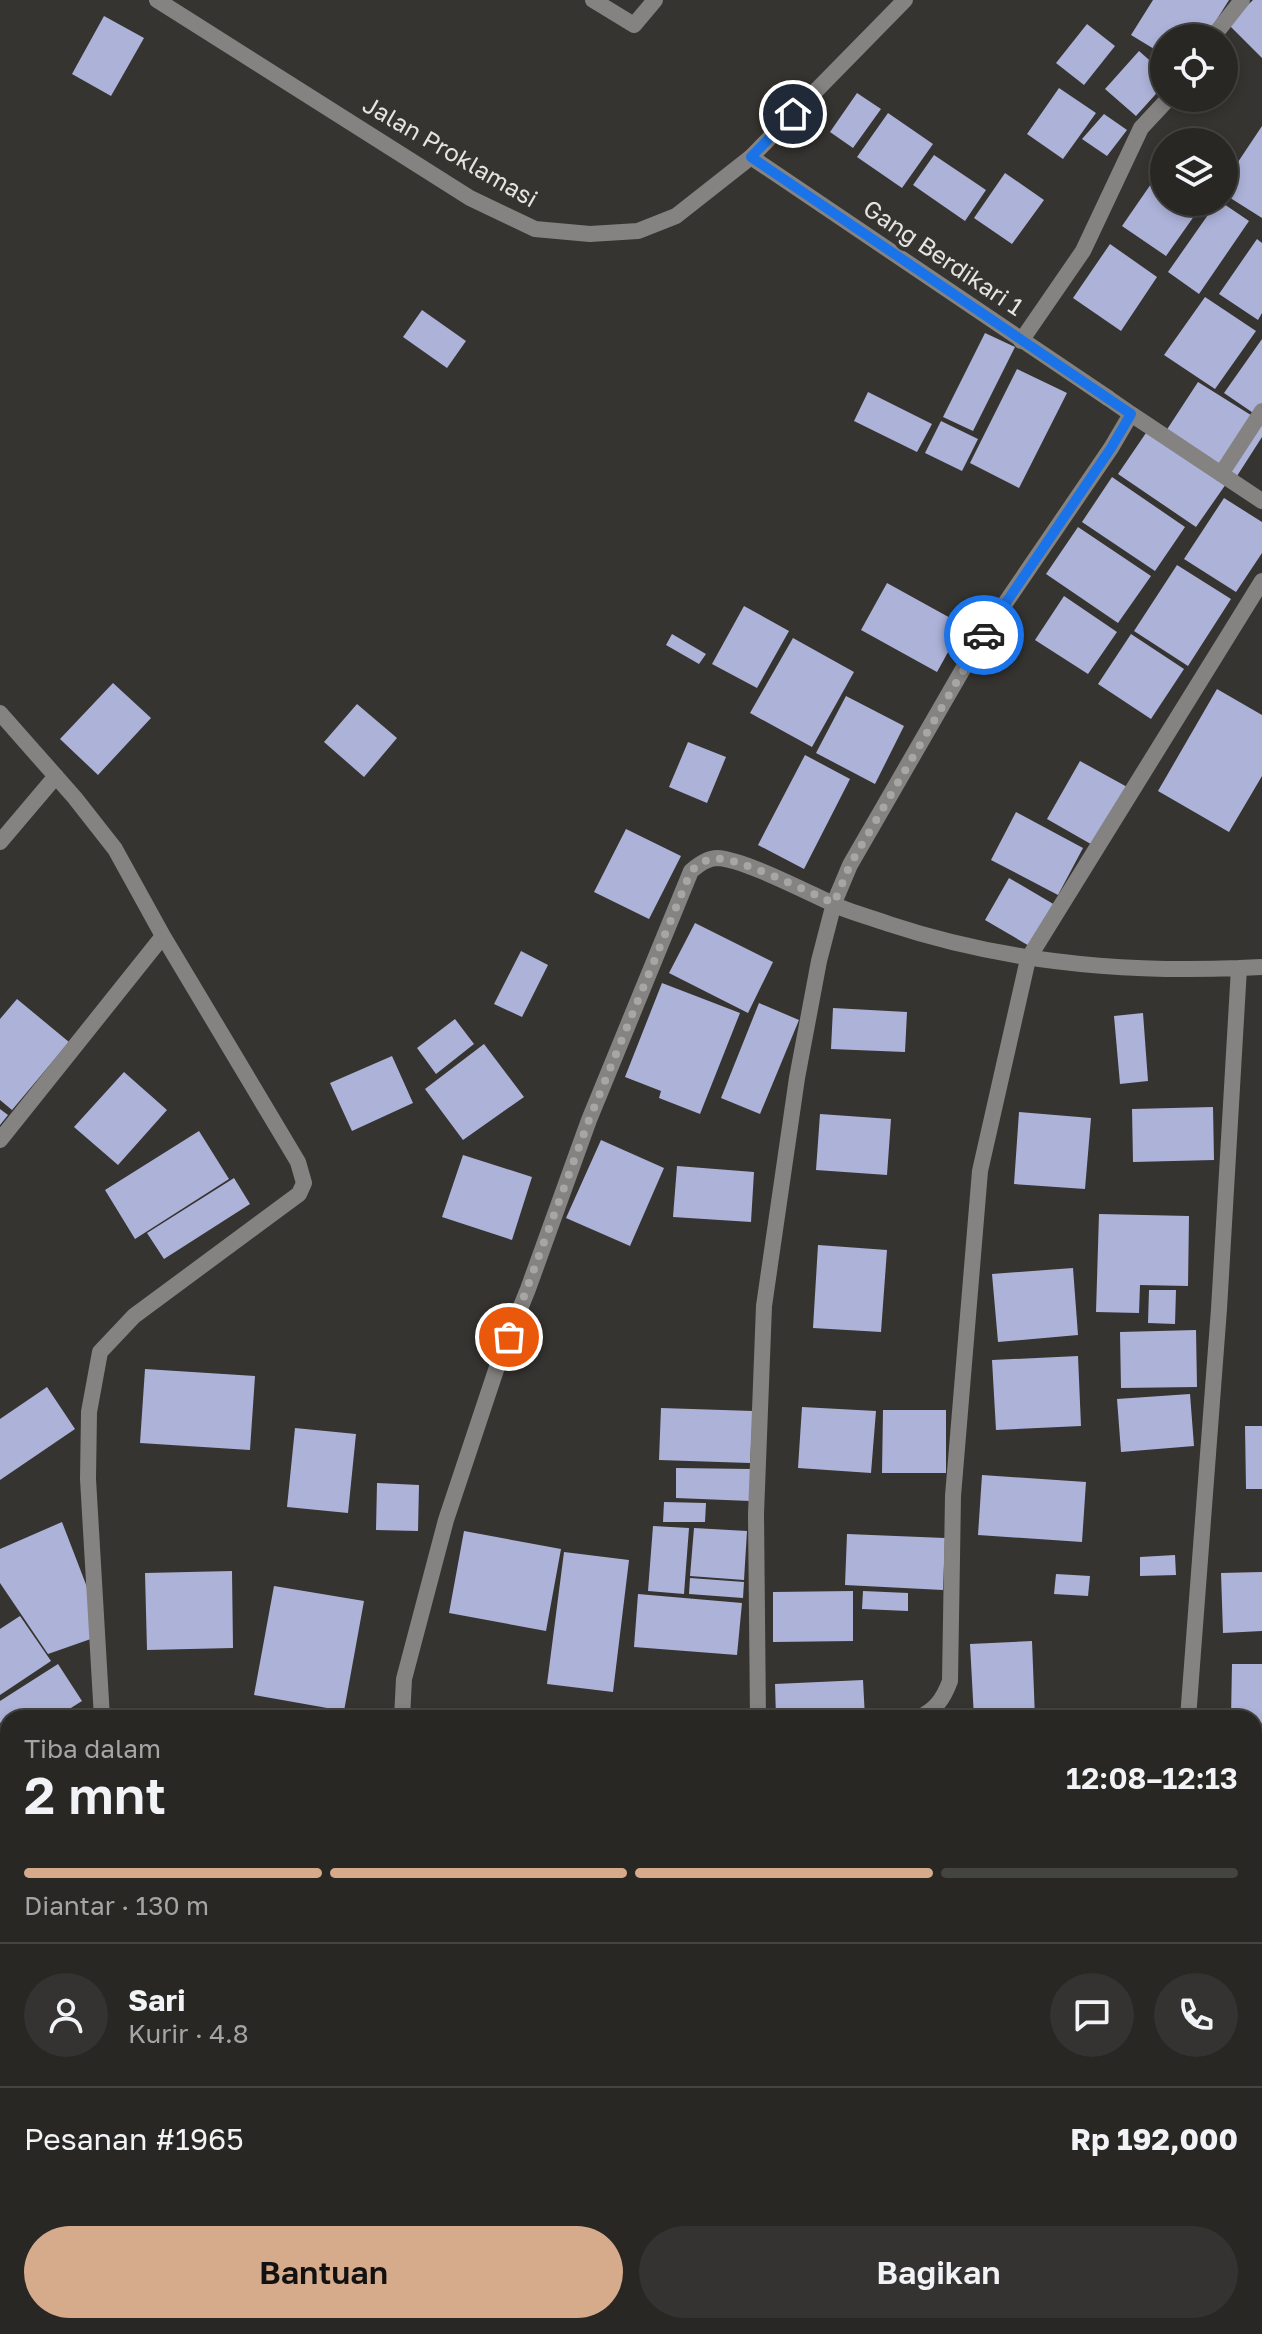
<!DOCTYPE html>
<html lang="id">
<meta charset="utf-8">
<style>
:root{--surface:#282724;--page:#343331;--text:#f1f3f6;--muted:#a5a5a6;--line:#444441;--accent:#d6ab8b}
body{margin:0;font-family:"Golos Text",sans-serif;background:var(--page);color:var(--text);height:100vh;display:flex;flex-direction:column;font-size:30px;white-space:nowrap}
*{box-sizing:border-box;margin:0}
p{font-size:26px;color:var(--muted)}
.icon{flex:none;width:44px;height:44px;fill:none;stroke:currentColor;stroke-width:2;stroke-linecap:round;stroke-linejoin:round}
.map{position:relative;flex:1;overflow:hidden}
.drawer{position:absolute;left:0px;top:1710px;width:1262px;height:624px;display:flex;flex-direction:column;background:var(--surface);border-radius:24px 24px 0 0;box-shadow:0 4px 12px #0003,0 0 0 2px var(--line)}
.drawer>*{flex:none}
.tools{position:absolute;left:1150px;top:24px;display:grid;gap:16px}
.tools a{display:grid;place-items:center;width:88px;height:88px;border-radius:50%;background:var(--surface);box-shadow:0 4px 12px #0003,0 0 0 2px var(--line);font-size:40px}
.pin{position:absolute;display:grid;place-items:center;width:68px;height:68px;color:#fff;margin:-34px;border:4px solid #fff;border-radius:50%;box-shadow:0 2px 8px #0007}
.courier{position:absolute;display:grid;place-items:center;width:80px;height:80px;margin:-40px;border:6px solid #1a73e8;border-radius:50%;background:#fff;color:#222;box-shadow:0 2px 10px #0007}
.head em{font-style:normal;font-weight:600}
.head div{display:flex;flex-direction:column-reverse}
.head{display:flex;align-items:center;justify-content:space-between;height:136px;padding:0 24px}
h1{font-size:52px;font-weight:600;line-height:60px}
.bar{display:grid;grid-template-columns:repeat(4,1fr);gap:12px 8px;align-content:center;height:96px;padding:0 24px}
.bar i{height:10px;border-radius:6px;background:var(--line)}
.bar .on{background:var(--accent)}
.bar p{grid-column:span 4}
.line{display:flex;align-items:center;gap:20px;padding:0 24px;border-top:2px solid var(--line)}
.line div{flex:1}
.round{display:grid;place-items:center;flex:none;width:84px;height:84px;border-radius:42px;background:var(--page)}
.action{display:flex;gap:16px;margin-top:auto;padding:16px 24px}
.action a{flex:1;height:92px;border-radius:48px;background:var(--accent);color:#111;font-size:32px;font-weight:600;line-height:92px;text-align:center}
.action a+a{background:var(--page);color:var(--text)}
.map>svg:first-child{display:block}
.building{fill:#adb2d9}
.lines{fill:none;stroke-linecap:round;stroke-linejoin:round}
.service{stroke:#848381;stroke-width:16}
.minor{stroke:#848381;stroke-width:16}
.tertiary{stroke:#848381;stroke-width:16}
.done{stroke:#a8a6a3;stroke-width:8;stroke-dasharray:0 14.4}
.route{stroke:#1a73e8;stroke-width:10}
.labels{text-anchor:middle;stroke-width:8;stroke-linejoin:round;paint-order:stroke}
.street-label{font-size:24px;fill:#e5e4e1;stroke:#363430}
</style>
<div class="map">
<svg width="1262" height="2334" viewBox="0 0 1262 2334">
<rect width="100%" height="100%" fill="#363430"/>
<!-- building -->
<path class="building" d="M1153,0H1229L1205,38H1164V55L1131,35Z
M1253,0H1262V58L1228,24Z
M104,16L144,38L111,96L72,74Z
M1087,24L1115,46L1084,85L1056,63Z
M1139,51L1164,73V85L1136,116L1105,89Z
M1059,88L1096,113L1063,159L1027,134Z
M857,93L881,109L853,148L830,132Z
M888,113L933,144L902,188L857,157Z
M1104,114L1127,130L1107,156L1082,139Z
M1262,126V218L1224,194V183Z
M934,155L986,190L965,221L913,185Z
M1162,168L1164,202H1204L1166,256L1122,226Z
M1005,173L1044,200L1012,244L974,218Z
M1217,202H1221L1249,221L1199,294L1168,272Z
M1257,239L1262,243V313L1258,320L1219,294Z
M1110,244L1157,277L1121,331L1073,298Z
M1205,297L1256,331L1215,389L1164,355Z
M422,310L466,341L447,368L403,337Z
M985,333L1015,347L973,431L943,417Z
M1262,339V419L1224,393Z
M1017,369L1067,393L1019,488L970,463Z
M1198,382L1262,422V437L1237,476L1166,431Z
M868,392L932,424L917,452L854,421Z
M941,421L978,439L962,471L925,453Z
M1148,430L1226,484L1196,527L1118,474Z
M1112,477L1185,527L1155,571L1082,522Z
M1224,498L1262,522V553L1236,592L1184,559Z
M1078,527L1151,576L1118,623L1046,574Z
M1177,565L1231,599L1188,666L1134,631Z
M887,583L963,625L937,672L861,630Z
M1064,596L1117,632L1088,674L1035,640Z
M744,606L789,631L757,688L712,664Z
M672,634L706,654L699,664L666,645Z
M1131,634L1184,669L1151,719L1098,684Z
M793,638L854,672L812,747L750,713Z
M113,683L151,718L98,775L60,739Z
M1217,689L1262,715V776L1229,832L1158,791Z
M846,696L904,726L875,784L816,753Z
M357,704L397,738L364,777L324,742Z
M688,742L726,757L707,803L669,787Z
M805,755L850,779L804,869L758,845Z
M1080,761L1129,788L1096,847L1047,819Z
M1016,812L1083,848L1058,895L991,860Z
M626,829L681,856L649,919L594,892Z
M1009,878L1055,905L1031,947L985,920Z
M695,923L773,962L748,1013L669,973Z
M521,951L548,965L522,1017L494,1004Z
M662,983L740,1013L700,1114L659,1098L661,1091L625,1077Z
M17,999L69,1042L12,1110L0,1100V1019Z
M759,1003L799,1020L760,1114L721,1098Z
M833,1008L907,1012L905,1052L831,1049Z
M1143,1013L1148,1081L1120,1084L1114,1016Z
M455,1019L474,1044L436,1074L417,1048Z
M484,1044L524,1097L463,1140L425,1089Z
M392,1056L413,1103L352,1131L330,1083Z
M124,1072L167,1110L118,1165L74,1127Z
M1213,1107L1214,1160L1133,1162L1132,1109Z
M0,1109L8,1115L0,1125Z
M1019,1112L1091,1118L1085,1189L1014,1184Z
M820,1114L891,1119L887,1175L816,1170Z
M199,1131L229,1179L135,1239L105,1190Z
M601,1140L664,1168L630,1246L566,1218Z
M463,1155L532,1177L512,1240L442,1217Z
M677,1166L754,1172L751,1222L673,1217Z
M234,1178L250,1204L164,1259L147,1233Z
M1099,1214L1189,1216L1188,1286L1140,1285L1139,1313L1096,1312Z
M818,1245L887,1250L881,1332L813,1328Z
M1073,1268L1078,1335L998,1342L992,1274Z
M1149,1290H1176L1175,1324L1148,1323Z
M1196,1330L1197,1387L1121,1388L1120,1332Z
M1078,1356L1081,1426L996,1430L992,1360Z
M145,1369L255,1376L250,1450L140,1443Z
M47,1387L75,1429L0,1480V1419Z
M1190,1394L1194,1446L1121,1452L1117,1399Z
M802,1407L876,1411L871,1473L798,1468Z
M661,1408L753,1411L750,1463L659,1460Z
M883,1410H946V1473H882Z
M1245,1426H1262V1489H1246Z
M295,1428L356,1434L348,1513L287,1507Z
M676,1468L751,1469L750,1501L676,1498Z
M982,1475L1086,1482L1082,1542L978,1535Z
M377,1483L419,1485L418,1531L376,1530Z
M664,1502L706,1503L705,1522H663Z
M62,1522L105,1634L48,1654L0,1583V1549Z
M653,1526L689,1528L684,1594L648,1591Z
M694,1528L747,1531L744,1580L690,1576Z
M464,1531L561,1549L546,1631L449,1613Z
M847,1534L945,1538L943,1590L845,1585Z
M564,1552L629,1560L613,1692L547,1684Z
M1175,1555L1176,1575L1140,1576V1557Z
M232,1571L233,1648L147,1650L145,1573Z
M1262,1572V1631L1223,1633L1221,1573Z
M1056,1574L1090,1576L1088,1596L1054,1594Z
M690,1578L744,1582L743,1598L689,1594Z
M274,1586L364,1601L344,1711L254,1695Z
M853,1591V1641L773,1642V1592Z
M863,1591L908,1593V1611L862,1609Z
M638,1594L742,1603L737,1655L634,1647Z
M20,1616L51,1661L0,1695V1629Z
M1032,1641L1035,1718H974L970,1644Z
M58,1664L82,1701L55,1718H8V1735L0,1722V1701Z
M1232,1664H1262V1725H1254V1718H1231Z
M863,1680L865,1718H776L775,1684Z
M1262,1817V1852H1260L1254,1818Z
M8,1835V1881L6,1882L0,1875V1841Z
M1258,2113L1262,2131V2176L1254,2177V2114Z
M1262,2258V2329L1232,2334H1203L1202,2326H1254V2259Z
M422,2326H506L507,2334H423Z
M813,2326H893V2327L859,2334H815Z
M1001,2326H1081L1082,2334H1002Z"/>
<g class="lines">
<!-- service -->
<path class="service" d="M593,0L634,25L655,0
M751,157L1108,398"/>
<!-- minor -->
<path class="minor" d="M1212,38L1242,0
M1021,341L1083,251L1141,128L1169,98
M1131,414L1262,501
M1221,474L1262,411
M0,713L75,798L115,849L163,936L298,1162L304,1183L299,1194L134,1316L100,1352L89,1412L88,1479L102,1718
M0,842L56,776
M1239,968L1262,967
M0,1140L163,936
M402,1718L404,1679L446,1520L499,1361L528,1289L589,1120L691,871C698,865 707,858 717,858C745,859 814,896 842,908C857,914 873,918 889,924C1001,961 1121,973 1239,968L1219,1309L1188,1718
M758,1718L756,1514L764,1306L797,1078L819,961L834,903L850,865L978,643L1111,448L1131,414L1108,398
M918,1718C935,1710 943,1700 950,1681L953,1496L980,1171L1028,959L1262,581
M0,1778L8,1786
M1254,1798L1262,1797
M1254,1870L1262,1914
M964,2326L965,2334
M46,2334L47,2326"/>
<!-- tertiary -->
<path class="tertiary" d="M157,0L470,198L535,229L590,234L638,231L676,216L751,157L905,0"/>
</g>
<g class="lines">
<!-- done -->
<path class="done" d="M509,1337L589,1120L691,871C698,865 704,860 713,859C736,855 809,893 834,903L850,865L984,635"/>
<!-- route -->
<path class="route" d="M793,114L751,157L1131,414L1111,448L984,635"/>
</g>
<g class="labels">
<!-- street labels -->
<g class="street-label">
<text transform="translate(450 152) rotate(30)" y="8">Jalan Proklamasi</text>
<text transform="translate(943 258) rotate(34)" y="8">Gang Berdikari 1</text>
</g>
</g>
</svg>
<div class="tools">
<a><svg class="icon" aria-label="locate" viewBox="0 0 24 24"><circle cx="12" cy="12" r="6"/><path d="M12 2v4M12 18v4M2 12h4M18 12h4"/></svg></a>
<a><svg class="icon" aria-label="layers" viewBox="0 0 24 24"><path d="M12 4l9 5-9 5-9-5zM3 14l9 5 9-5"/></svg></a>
</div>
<div class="pin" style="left:509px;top:1337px;background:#ea580c"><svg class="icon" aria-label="bag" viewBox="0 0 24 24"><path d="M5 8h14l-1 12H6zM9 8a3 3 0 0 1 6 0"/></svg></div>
<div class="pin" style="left:793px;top:114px;background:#1f2937"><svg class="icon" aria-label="home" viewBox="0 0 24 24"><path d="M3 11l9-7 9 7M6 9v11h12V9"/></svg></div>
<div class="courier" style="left:984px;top:635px"><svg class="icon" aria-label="car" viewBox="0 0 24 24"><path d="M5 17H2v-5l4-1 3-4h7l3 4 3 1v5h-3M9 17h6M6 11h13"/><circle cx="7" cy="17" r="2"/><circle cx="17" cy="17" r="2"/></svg></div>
<section class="drawer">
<div class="head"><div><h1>2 mnt</h1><p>Tiba dalam</p></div><em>12:08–12:13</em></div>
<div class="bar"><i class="on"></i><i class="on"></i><i class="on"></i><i></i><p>Diantar · 130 m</p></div>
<div class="line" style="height:144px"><a class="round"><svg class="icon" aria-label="person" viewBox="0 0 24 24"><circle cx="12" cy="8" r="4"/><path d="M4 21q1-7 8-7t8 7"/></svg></a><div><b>Sari</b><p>Kurir · 4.8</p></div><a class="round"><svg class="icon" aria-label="chat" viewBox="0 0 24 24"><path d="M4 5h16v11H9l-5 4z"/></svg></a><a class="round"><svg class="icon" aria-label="phone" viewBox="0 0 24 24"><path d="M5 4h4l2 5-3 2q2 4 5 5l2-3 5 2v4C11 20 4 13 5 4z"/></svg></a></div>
<div class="line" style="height:104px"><div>Pesanan #1965</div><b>Rp 192,000</b></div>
<div class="action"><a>Bantuan</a><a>Bagikan</a></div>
</section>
</div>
